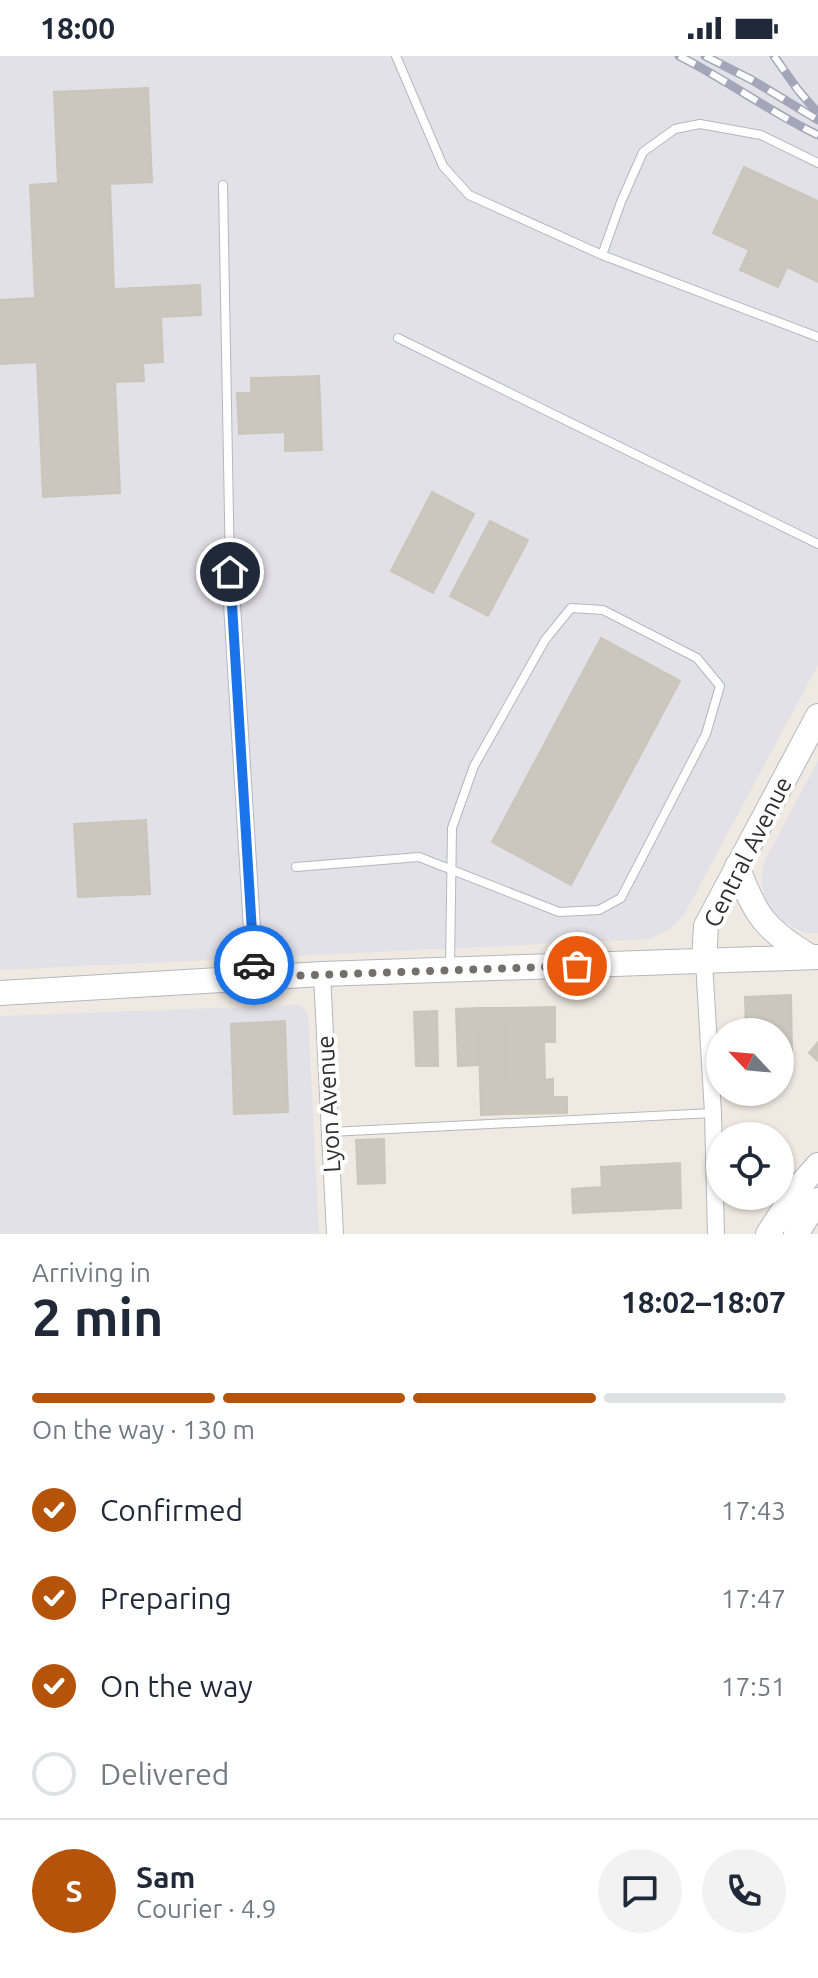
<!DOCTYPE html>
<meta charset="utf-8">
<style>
:root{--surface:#fff;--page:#f2f2f3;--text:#1f2937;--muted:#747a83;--line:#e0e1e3;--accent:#b45309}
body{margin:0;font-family:Ubuntu,sans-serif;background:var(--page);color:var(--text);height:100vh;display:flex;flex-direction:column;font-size:30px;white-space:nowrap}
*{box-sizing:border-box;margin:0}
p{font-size:26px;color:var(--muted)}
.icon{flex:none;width:44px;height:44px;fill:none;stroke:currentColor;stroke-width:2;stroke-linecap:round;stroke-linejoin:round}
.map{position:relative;height:1178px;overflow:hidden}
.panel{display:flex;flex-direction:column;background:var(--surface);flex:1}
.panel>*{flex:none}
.needle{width:52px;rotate:296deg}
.fabs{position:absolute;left:706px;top:962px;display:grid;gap:16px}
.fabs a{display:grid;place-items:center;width:88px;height:88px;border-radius:50%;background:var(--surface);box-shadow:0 2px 6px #0004;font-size:40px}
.pin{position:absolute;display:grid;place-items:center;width:68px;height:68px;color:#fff;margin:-34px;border:4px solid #fff;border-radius:50%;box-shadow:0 2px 8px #0007}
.courier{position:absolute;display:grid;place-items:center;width:80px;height:80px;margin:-40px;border:6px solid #1a73e8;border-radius:50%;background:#fff;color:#222;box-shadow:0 2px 10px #0007}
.headline em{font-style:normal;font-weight:600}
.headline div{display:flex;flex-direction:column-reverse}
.headline{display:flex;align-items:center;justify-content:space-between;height:136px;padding:0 32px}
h1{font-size:52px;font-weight:600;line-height:60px}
.bar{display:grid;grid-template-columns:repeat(4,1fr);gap:12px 8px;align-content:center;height:96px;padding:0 32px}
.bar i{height:10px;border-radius:6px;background:var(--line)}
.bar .current{background:var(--accent)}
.bar p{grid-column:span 4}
.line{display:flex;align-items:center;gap:20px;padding:0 32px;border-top:2px solid var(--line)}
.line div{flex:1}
.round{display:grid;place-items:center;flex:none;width:84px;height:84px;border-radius:42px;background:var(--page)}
ol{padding:0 32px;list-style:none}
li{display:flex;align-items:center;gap:24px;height:88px}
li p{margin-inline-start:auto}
li .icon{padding:8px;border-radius:50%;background:var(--accent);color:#fff;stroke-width:4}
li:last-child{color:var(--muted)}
li i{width:44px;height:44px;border:4px solid var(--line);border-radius:50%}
.status{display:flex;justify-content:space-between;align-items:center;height:56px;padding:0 40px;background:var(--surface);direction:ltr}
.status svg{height:22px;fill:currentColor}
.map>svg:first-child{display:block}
.industrial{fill:#e3e1e8}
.building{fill:#cbc7bf;stroke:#cbc5ba;stroke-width:2}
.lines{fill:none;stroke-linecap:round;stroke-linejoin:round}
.lane-casing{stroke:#b4b7c1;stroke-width:10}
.street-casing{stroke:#b4b7c1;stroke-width:18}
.secondary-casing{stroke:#b4b7c1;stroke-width:26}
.lane{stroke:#fff;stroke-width:8}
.street{stroke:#fff;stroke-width:16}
.secondary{stroke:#fff;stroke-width:24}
.rail-casing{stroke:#a3a6b8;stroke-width:9}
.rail{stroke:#fff;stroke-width:6;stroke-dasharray:18;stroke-linecap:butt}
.done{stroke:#726f6d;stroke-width:8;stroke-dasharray:0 14.4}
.route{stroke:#1a73e8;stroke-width:10}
.labels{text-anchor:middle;stroke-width:8;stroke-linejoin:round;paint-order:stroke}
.street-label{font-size:24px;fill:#2e2e2e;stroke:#fff}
</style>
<div class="status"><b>18:00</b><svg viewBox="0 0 49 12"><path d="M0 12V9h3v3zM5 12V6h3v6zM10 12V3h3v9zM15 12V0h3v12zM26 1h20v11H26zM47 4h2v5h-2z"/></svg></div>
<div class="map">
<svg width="818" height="1178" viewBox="0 0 818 1178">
<rect width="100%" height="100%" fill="#efe9e1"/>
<!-- industrial -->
<path class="industrial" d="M0,0H818V609L684,859L669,874L649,883L0,914Z
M818,704V877H812L802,876L780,864L766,846L761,825L764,806Z
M296,949L301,950L308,958L319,1178H0V960Z"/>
<!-- building -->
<path class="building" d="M148,32L152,126L110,128L114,233L200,229L201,259L161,261L163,306L143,307L144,325L115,326L120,437L43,441L37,306L0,308V244L35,242L30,129L58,127L54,36Z
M744,111L818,145V226L787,211L778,231L740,214L749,194L713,177Z
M319,320L322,394L285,395V376L239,378L237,337H251V322Z
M432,436L474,458L433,537L391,515Z
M490,465L528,484L488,560L450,540Z
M601,582L680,625L571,829L492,786Z
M146,764L150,838L78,841L74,768Z
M791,939L792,994H780V976H746L745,941Z
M555,951V986H544L545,1024L553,1023V1041H567V1057L506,1058L504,952Z
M478,952H504L506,1058L481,1059Z
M478,952L480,1009L458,1010L456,953Z
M437,955L438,1010H416L414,956Z
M285,965L288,1056L234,1058L231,968Z
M818,986V1005L809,997Z
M384,1083L385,1127L358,1128L356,1084Z
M680,1107L681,1152L573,1157L572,1133L602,1131L601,1111Z"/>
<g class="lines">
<!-- lane casing -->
<g class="lane-casing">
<path id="lane" d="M396,0L443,110L469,139L602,199L818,281
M223,129L230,516
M602,199L621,146L643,96L675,73L700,68L761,79L818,107
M398,282L818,488
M296,811L419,801L559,856L599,854L621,842L706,678L720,630L697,602L603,554L571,552L545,584L474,710L452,772L450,909
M330,1076L713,1057"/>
</g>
<!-- street casing -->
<g class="street-casing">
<path id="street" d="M230,516L255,921
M704,906L713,1057L716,1178
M322,918L335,1178"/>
</g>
<!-- secondary casing -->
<g class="secondary-casing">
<path id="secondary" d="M737,810C755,859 765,874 811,901
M704,906L706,870L818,660
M0,937L322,918L818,901
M768,1178L798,1132L818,1109
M796,1178L818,1144"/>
</g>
<!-- lane -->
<use href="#lane" class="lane"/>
<!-- street -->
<use href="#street" class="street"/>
<!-- secondary -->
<use href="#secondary" class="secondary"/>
<!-- rail casing -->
<g class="rail-casing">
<path id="rail" d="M679,0C727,24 770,56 818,79
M705,0L752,24L818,64
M774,0L798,34L818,57"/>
</g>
<!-- rail -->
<use href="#rail" class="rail"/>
</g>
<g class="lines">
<!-- done -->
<path class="done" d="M254,909L255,921L577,910"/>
<!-- route -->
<path class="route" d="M230,516L254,909"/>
</g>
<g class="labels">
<!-- street labels -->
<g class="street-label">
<text transform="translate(748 796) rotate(-63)" y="8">Central Avenue</text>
<text transform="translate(329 1048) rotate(-93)" y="8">Lyon Avenue</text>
</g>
</g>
</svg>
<div class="fabs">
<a><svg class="needle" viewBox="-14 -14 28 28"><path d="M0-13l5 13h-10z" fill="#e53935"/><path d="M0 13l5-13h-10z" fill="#747a83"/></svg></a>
<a><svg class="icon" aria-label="locate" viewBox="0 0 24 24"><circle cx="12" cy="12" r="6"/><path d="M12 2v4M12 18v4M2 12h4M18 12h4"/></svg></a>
</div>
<div class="pin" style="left:577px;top:910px;background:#ea580c"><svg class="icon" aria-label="bag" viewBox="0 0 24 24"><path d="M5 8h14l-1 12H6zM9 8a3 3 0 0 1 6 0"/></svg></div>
<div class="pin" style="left:230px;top:516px;background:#1f2937"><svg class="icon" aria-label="home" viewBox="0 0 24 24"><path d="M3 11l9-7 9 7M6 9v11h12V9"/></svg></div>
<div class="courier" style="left:254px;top:909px"><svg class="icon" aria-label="car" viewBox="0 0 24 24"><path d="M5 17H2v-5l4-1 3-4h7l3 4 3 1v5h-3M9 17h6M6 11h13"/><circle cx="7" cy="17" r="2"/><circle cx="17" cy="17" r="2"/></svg></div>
</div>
<section class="panel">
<div class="headline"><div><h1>2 min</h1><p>Arriving in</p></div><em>18:02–18:07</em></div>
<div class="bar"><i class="current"></i><i class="current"></i><i class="current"></i><i></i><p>On the way · 130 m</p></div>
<ol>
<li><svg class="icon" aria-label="check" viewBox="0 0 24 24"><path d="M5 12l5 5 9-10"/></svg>Confirmed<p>17:43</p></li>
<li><svg class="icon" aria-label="check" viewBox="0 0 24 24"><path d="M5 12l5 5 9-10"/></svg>Preparing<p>17:47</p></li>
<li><svg class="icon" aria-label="check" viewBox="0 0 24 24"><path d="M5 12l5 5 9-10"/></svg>On the way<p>17:51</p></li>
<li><i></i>Delivered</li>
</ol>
<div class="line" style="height:144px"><b class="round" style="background:var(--accent);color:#fff">S</b><div><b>Sam</b><p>Courier · 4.9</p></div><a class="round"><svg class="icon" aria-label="chat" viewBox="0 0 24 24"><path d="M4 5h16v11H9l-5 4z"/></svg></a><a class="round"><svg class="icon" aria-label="phone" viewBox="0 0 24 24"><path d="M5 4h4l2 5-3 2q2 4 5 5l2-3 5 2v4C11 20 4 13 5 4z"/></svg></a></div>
</section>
